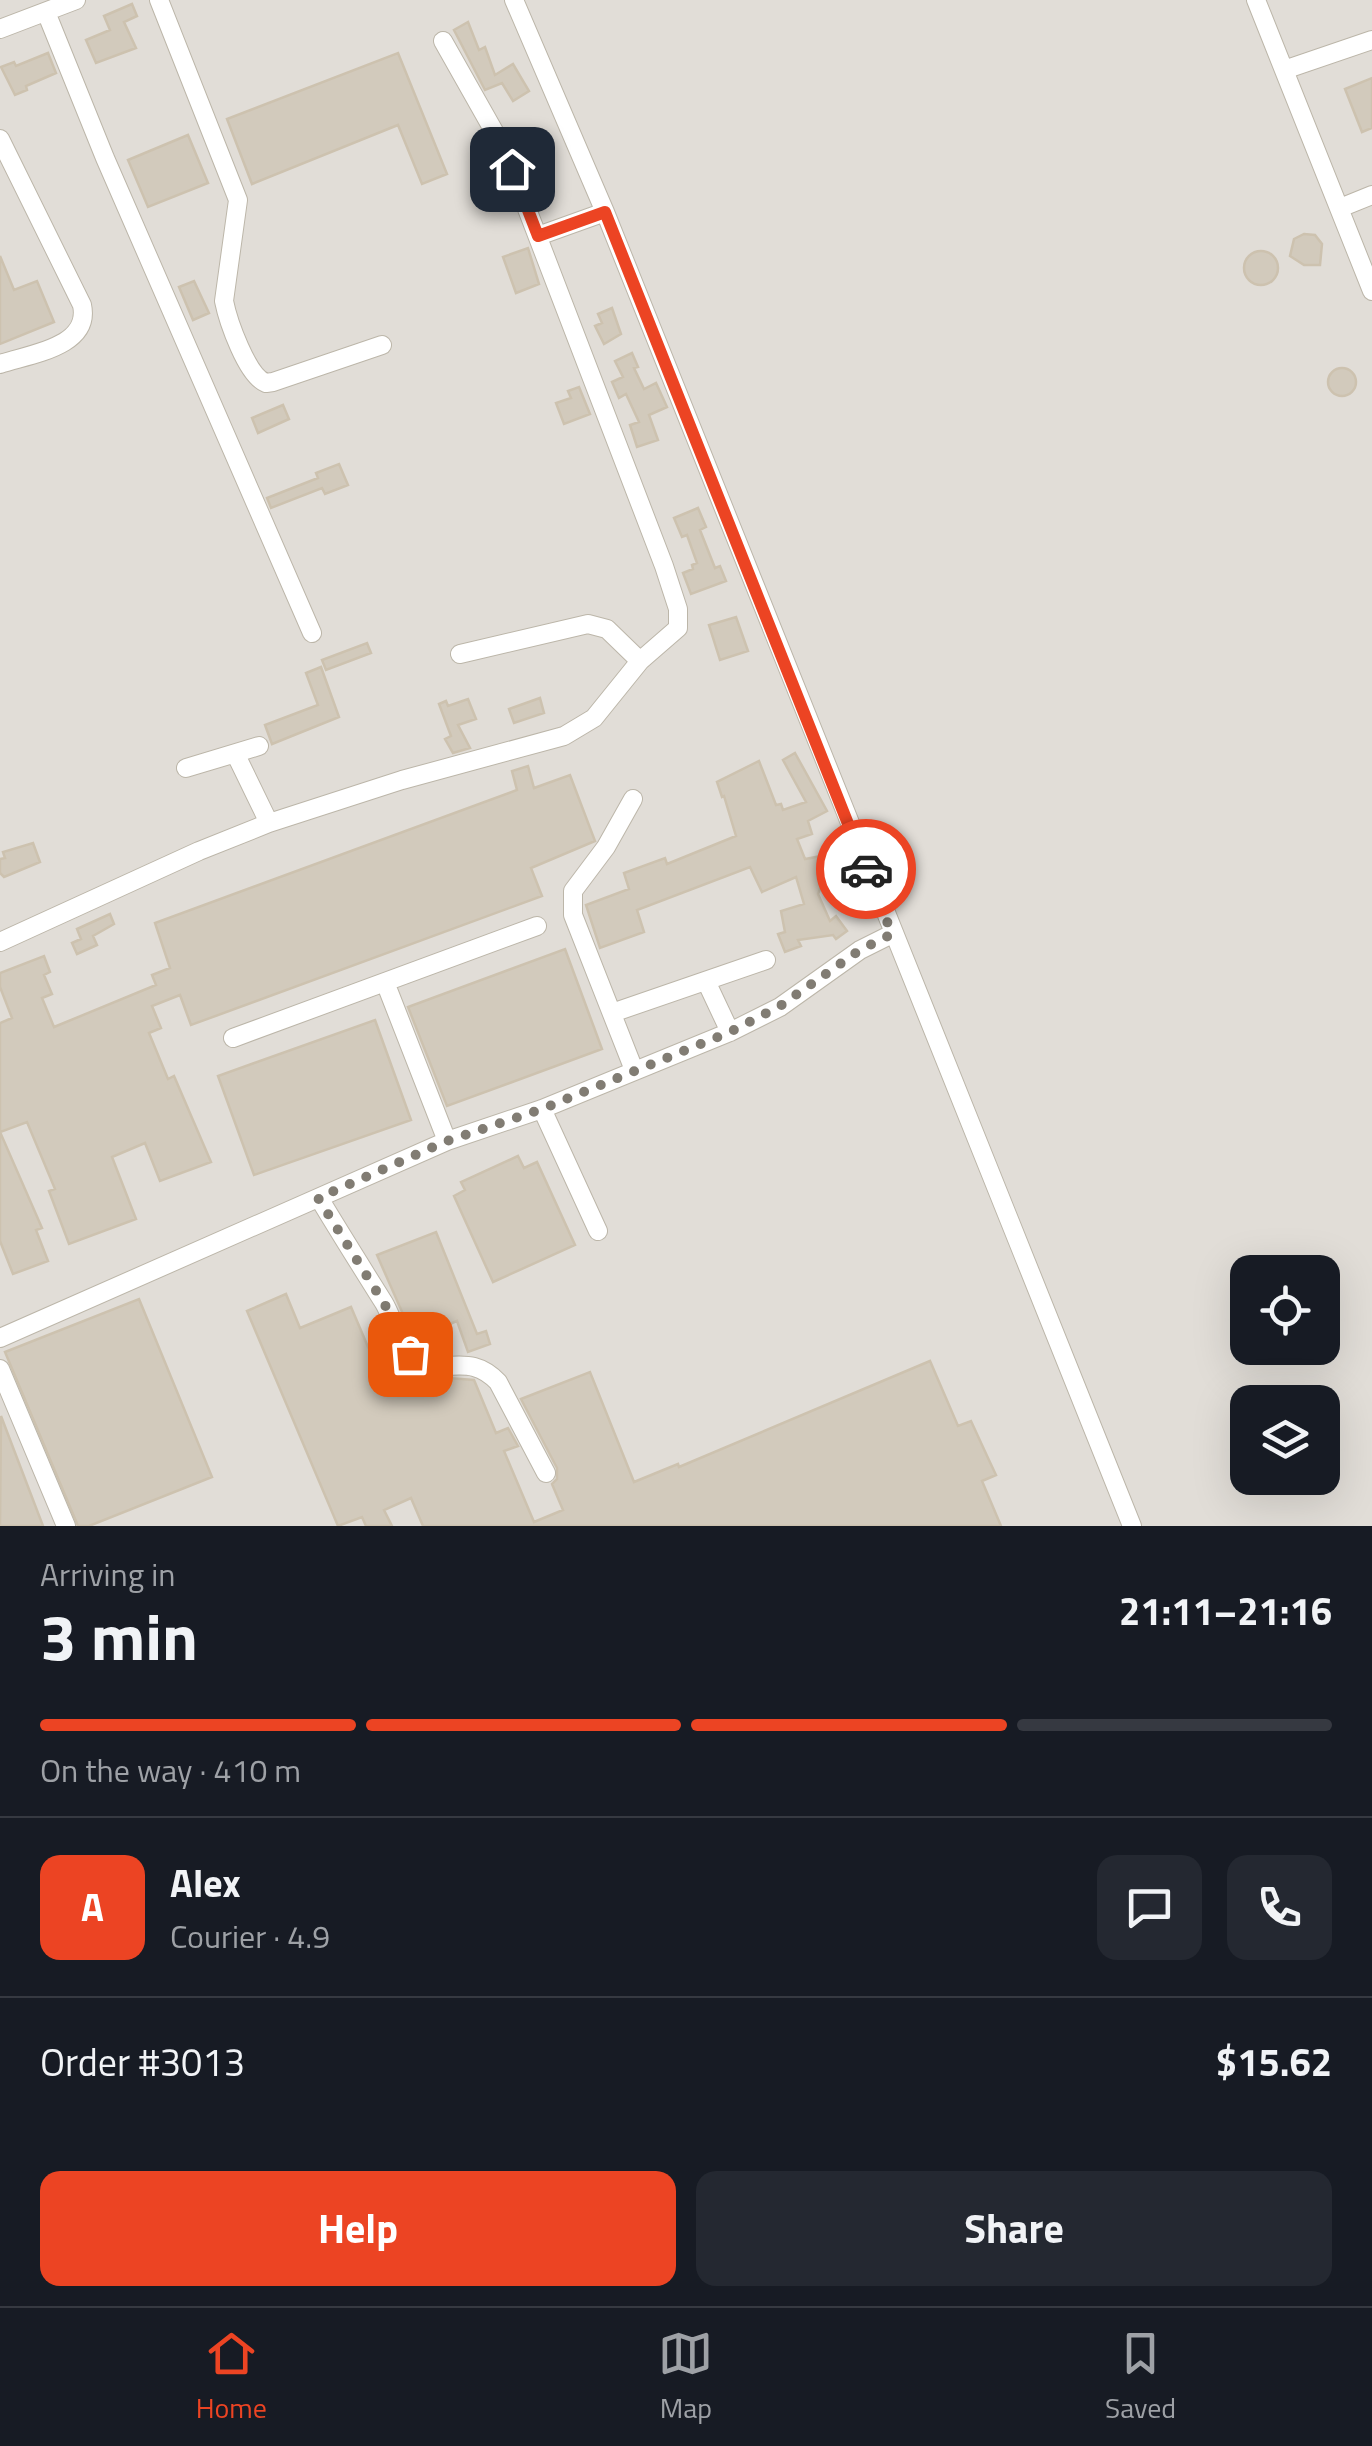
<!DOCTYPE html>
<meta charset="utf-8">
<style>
:root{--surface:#171b24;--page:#242831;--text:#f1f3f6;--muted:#9ea1a6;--line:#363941;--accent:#ec4423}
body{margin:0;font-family:"Titillium Web",sans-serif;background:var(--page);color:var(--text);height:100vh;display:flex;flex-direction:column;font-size:38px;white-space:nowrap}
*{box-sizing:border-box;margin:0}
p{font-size:32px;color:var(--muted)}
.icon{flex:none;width:55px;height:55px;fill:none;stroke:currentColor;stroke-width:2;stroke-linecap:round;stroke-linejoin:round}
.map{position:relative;height:1526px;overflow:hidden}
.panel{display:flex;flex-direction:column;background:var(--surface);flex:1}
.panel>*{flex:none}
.controls{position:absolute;left:1230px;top:1255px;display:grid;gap:20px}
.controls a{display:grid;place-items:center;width:110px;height:110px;border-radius:20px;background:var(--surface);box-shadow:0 10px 40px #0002;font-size:50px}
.pin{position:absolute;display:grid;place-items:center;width:85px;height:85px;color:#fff;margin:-42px;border-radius:20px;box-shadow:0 5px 15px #0006}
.courier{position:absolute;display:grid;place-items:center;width:100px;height:100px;margin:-50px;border:8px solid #ec4423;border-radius:50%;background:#fff;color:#222;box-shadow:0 2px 12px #0007}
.head em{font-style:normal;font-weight:700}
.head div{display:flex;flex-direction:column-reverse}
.head{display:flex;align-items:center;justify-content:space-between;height:170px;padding:0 40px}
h1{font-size:65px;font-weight:700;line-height:75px}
.bar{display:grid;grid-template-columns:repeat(4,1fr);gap:15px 10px;align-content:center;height:120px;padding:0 40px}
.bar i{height:12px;border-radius:8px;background:var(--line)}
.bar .on{background:var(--accent)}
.bar p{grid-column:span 4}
.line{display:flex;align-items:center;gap:25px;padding:0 40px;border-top:2px solid var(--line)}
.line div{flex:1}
.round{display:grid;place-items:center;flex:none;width:105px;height:105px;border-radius:20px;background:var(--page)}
.action{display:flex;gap:20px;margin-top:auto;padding:20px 40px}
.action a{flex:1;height:115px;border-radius:20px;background:var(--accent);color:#fff;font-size:40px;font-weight:700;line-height:115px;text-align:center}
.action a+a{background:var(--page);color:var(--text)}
.tab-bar{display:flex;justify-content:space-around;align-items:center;height:140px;border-top:2px solid var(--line);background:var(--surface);font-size:28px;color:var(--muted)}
.tab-bar a{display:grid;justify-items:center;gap:5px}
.tab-bar .on{color:var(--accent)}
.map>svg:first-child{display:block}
.industrial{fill:#e1ddd7;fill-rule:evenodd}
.building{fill:#d2cabc;stroke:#cdc2af;stroke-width:2.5}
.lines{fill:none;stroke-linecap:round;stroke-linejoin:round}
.minor-casing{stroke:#bcb6a9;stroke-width:20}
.minor{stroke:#fff;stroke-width:18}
.done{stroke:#817c73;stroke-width:10;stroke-dasharray:0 18}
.route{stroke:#ec4423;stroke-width:12}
</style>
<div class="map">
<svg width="1372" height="1526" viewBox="0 0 1372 1526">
<rect width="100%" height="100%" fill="#f2eee6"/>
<!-- industrial -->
<path class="industrial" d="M0,0H1372V1526H0ZM1248,1272H1322V1348H1248ZM1248,1402H1322V1478H1248Z"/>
<!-- building -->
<path class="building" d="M132,4L137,16L124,22L136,48L96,63L86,40L110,30L104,16Z
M468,22L479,50L485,47L495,75L513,64L529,91L513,101L502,83L485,90L454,30Z
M48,53L56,73L26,86L27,90L15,95L1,67L14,62L16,66Z
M398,53L447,174L422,184L398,125L252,184L227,119Z
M1372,78V128L1362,132L1345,89Z
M188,135L208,183L148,207L128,160Z
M1304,234L1315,235L1322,244L1320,265H1304L1290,256L1294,239Z
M528,248L539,284L516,293L503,257Z
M1244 268a17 17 0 1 1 34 0a17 17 0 1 1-34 0Z
M0,256L14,290L37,281L54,322L0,344Z
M194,281L209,313L193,320L179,287Z
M612,308L621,334L604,344L595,326L602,323L598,314Z
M632,353L638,367L634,368L644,389L656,383L667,407L649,415L658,440L637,447L630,425L639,422L626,394L619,398L612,382L623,377L615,361Z
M1328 382a14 14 0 1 1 28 0a14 14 0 1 1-28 0Z
M579,387L590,414L564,424L556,403L571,398L568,391Z
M283,405L289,419L258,433L252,418Z
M339,464L348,485L325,494L322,488L271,508L267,498L318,478L316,473Z
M698,508L706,527L700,530L715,568L720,566L726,581L691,594L683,573L693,569L692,565L697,563L687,535L682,537L674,518Z
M736,617L748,651L720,660L709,625Z
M367,643L371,653L326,670L322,660Z
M321,667L339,717L272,744L265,725L318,705L306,673Z
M540,698L544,713L514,723L509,709Z
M468,699L476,719L458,725L470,748L453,753L445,739L451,736L439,704L446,701L448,706Z
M795,753L827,811L808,821L812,834L797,839L805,859L832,854L840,886L820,889L818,894L830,921L836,916L847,931L836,939L833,935L798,940L801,946L785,952L778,934L785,932L781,911L804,904L796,877L762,892L750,867L637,910L644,932L600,948L586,905L629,889L624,873L665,858L667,864L736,836L724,796L722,797L717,782L759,761L776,805L781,804L783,810L806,802L783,760Z
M528,766L534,788L570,775L595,841L531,868L542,896L191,1025L180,995L152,1006L161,1028L149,1033L168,1079L174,1076L211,1162L160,1181L145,1143L112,1157L136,1219L69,1244L49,1191L55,1189L27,1122L0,1132L42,1228L36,1230L48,1261L13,1274L0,1241V1023L12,1018L0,987V973L44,956L50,972L44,975L52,994L42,998L54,1027L156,985L152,975L170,968L155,923L517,790L512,771Z
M33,843L40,862L4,877L0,873V859L5,858L3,852Z
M110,914L114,924L93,936L97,945L77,954L72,943L81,939L77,929Z
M565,949L602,1049L447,1106L408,1007Z
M375,1020L411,1120L254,1175L218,1076Z
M518,1156L524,1168L537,1162L575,1245L493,1282L454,1196L465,1190L461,1182Z
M436,1232L477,1334L486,1331L490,1344L468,1352L457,1321L415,1338L410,1330L377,1255Z
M286,1294L300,1328L351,1307L368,1347L384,1340L408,1395L448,1378L474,1380L496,1433L508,1428L518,1446L504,1451L534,1522L563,1510L552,1484L557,1479V1468L521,1399L590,1372L634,1482L678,1464L679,1467L930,1361L958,1426L971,1421L988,1458L996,1475L982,1481L1001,1526H423L411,1498L384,1510L392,1526H366L362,1517L338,1526L247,1311Z
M139,1299L212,1477L89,1526H78L5,1352Z
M1,1416L43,1526H0Z"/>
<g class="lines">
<!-- minor casing -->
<g class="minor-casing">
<path id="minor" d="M159,0L238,200L224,301C228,321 247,376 266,383L273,382L382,345
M514,0L605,212L1132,1526
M1256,0L1372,291
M46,12L105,158L312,633
M0,29L76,0
M1284,70L1372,40
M0,139L82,305C91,347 30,354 0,364
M1340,208L1372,195
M538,236L605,212
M460,654L588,624L607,629L640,661
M236,755L269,823
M186,768L259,746
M633,799L606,847L573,891V915L634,1070
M0,942L199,851L269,823L402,780L564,736L594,718L640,661L678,628V609L664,566L504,149L443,41
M706,981L730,1032
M385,982L447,1141
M612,1013L766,960
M233,1038L537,926
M542,1109L598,1231
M319,1198C340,1233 362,1268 384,1303C394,1320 401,1352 420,1361C448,1375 469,1352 498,1382L546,1473
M0,1338L447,1141L542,1109L730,1032L780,1007L860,950L892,934
M0,1369L66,1526"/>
</g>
<!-- minor -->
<use href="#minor" class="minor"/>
</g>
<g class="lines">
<!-- done -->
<path class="done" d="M410,1354L385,1305L318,1198L447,1141L542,1109L730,1032L780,1006L860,950L892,934L866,869"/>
<!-- route -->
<path class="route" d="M512,169L538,236L605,212L866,869"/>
</g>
</svg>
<div class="controls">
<a><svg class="icon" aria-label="locate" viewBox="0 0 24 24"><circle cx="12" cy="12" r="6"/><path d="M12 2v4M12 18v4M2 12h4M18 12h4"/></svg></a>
<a><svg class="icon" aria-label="layers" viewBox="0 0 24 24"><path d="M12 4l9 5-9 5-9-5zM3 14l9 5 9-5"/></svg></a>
</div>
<div class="pin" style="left:410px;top:1354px;background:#ea580c"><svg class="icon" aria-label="bag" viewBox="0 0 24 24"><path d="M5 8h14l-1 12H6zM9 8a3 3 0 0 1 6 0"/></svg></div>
<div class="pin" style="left:512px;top:169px;background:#1f2937"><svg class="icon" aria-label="home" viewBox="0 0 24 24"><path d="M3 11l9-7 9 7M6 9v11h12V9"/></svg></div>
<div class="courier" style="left:866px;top:869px"><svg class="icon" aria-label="car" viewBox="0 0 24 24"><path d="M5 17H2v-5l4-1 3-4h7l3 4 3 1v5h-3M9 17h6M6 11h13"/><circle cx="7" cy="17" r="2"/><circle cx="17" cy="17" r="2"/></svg></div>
</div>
<section class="panel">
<div class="head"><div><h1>3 min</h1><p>Arriving in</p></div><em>21:11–21:16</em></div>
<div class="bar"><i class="on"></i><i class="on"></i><i class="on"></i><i></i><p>On the way · 410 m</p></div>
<div class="line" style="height:180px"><b class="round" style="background:var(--accent);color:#fff">A</b><div><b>Alex</b><p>Courier · 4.9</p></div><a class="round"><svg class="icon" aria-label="chat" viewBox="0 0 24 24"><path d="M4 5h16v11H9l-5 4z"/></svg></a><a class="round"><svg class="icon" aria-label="phone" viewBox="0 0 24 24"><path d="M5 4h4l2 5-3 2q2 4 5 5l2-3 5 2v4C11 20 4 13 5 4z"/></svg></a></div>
<div class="line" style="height:130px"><div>Order #3013</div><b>$15.62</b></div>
<div class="action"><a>Help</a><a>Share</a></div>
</section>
<nav class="tab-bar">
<a class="on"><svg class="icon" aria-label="home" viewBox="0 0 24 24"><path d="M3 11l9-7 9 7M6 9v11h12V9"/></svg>Home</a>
<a><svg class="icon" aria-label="map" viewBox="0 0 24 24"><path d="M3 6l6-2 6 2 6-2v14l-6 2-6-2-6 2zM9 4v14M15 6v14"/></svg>Map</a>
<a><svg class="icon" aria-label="saved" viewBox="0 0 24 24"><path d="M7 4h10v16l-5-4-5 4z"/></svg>Saved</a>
</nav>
